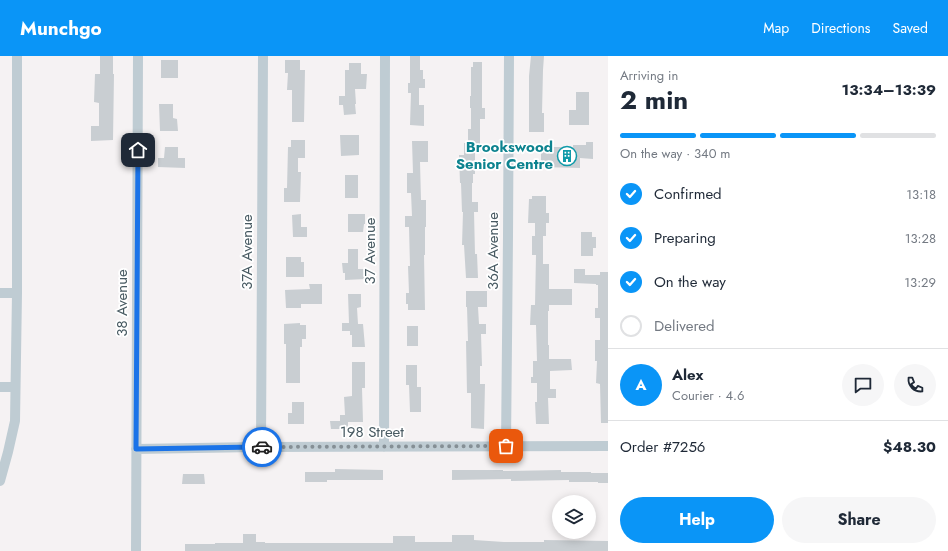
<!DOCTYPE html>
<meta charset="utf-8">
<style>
:root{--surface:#fff;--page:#f6f6f7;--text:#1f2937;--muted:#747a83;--line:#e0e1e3;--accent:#0a95f7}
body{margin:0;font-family:Jost,sans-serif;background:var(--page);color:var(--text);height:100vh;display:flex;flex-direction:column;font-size:15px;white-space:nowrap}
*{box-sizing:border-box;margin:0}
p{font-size:13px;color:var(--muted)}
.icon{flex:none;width:22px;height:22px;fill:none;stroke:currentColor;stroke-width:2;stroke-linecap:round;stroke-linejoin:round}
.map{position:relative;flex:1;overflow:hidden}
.sheet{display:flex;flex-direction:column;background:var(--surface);width:340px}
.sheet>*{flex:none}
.fabs{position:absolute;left:552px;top:439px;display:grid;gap:8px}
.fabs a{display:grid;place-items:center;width:44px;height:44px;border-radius:50%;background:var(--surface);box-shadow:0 2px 10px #0003;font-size:20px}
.pin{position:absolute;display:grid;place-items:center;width:34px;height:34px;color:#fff;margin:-17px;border-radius:8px;box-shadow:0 2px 6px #0006}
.courier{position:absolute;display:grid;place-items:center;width:40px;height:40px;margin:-20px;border:3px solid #1a73e8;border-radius:50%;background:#fff;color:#222;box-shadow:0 1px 5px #0007}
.summary em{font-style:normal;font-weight:700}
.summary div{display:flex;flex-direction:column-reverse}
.summary{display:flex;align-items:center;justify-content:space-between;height:68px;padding:0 12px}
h1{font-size:26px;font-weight:700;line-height:30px}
.bar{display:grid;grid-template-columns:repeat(4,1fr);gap:6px 4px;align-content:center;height:48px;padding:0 12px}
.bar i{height:5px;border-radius:3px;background:var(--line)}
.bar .active{background:var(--accent)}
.bar p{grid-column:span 4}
.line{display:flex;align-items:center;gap:10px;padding:0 12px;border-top:1px solid var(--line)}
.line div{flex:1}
.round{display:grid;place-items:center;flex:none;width:42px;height:42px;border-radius:21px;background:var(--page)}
ol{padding:0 12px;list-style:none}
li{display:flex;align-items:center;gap:12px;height:44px}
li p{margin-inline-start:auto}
li .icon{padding:4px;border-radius:50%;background:var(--accent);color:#fff;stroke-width:4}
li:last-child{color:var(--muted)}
li i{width:22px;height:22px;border:2px solid var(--line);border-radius:50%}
.cta{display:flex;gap:8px;margin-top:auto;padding:8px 12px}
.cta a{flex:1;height:46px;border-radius:24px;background:var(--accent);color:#fff;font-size:16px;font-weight:700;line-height:46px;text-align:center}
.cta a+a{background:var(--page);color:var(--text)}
header{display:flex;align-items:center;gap:24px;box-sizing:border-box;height:56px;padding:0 20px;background:var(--accent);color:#fff}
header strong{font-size:19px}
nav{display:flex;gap:22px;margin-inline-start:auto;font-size:14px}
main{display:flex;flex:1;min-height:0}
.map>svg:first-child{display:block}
.building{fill:#c9ced2}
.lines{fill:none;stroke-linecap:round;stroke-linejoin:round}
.street{stroke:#bfccd3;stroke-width:10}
.done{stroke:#858f95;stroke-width:4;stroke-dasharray:0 7.2}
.route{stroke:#1a73e8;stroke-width:5}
.labels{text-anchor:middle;stroke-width:3.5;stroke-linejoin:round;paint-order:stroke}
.culture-label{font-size:15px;font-weight:bold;fill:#0d838f;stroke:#fff;text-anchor:end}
.street-label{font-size:15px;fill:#485a62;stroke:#fff}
</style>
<header>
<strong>Munchgo</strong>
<nav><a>Map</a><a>Directions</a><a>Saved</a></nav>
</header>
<main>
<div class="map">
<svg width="608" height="495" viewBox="0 0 608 495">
<rect width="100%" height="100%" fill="#f5f2f3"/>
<!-- building -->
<path class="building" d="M100,0H113V18H114L113,84L91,85V70H99V47L94,46L95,18H100Z
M410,0H420V14H423V23H425V32H419V49H424V70L410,69L411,37H408V27H410Z
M531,0H544L543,14L542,57H544V76H529V20Z
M161,4H178V22H161Z
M285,4H300V14H305L304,66H292V34H287L288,17H285Z
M473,6H482V52H485V63H480V89H482V95L475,96V118H473V127H472V146H478V156H474L475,198H477L478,222H466L464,189H462L463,156H462L461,127H460L459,99H464V87H468V73H471V52H470V40H471V11H473Z
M349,7H361V18H367L366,33H355L356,48H355L356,58L344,59L343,49H339V40H345V14H349Z
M576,36H589V69H569V54H576Z
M159,48H173V62L177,63L178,75H160Z
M340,79H359V99L341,100Z
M291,84H305V102H298V116H301L300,146H284V132H287L288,91H291Z
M412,85H428V106H420L421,144H426V171H425V199H424L425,254H408V248H406V237H409L408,210H410L409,171H405V160H412L411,137H407V117H413Z
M586,86H593V103L580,102V112L541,111V91H573V89H586Z
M165,91H178V102H185V112L158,111V102H164Z
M345,119H358V142H345Z
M532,140H546V157H549V167H546V180H543V208H549V233H572V249H549V255H548V289H549V303H571L572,314L550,315V333H556V342H548L549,368H536L535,346H537V327H531V321H533V305H537L536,269H530L531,249H535L536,199H532V180H535V167H528L529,143H532Z
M301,158V171H307V181H293L292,159Z
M348,158H365V168H364L363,176H348Z
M581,176H592V181H596V192H593V200H581Z
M348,193H358V213H366V223L345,224V217H343L342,207H348Z
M286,201H301V206H304V221H286Z
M574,213H585V219H600V216H608V367H601L600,328L596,327L597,305H595V284H600V262H595V252H598V229H596V228L574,227Z
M309,228H322V248H301V252H286L285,234L310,233Z
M466,235H487V251H478L479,268H486V278H481L482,310H480V328H485L484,373L471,372V337H467L466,285H468L467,251H466Z
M348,238H361V251L357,252L358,268H363L365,291H352V279H350V275H342V267H349Z
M300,267V269H306V283H302V291H300V327H286V288H284V268Z
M407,270H418V290H407Z
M352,306H365V332H362L363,366H348V373H331L330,365H340V359H345L344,341L352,340Z
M406,309H417V331H421V356H410L409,329H406Z
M292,346H304V368H288V357H292Z
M335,413L383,414V424H327V426H305V416H335Z
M452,414H503V415L561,414V416H591V417H608V427H598V426H569V424L511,425V423L452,424Z
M183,418H204L205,428H182Z
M243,478H256V486H265V487H393V480H415V486H452V479H474V484L504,486H544V484L608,485V495H185V488H215V487H243Z"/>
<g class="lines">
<!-- street -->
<path class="street" d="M0,237H17
M0,331H15
M506,390L508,180L509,0
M261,391L263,0
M384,391L385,0
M136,393L261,391L608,390
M0,425L8,396L15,365L17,237V0
M136,495L138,0"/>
</g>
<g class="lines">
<!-- done -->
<path class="done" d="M262,391L506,390"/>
<!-- route -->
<path class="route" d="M138,94L136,393L262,391"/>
</g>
<!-- icons -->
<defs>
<g id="building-ring" transform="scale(1)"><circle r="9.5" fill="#fff" stroke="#0f9aa8" stroke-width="1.5"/><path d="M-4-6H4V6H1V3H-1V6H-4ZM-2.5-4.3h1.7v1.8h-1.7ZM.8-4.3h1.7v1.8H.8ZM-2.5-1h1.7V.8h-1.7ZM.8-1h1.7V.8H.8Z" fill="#0f9aa8"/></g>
</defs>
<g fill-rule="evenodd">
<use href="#building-ring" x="567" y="100"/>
</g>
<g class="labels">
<!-- culture labels -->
<g class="culture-label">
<text x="553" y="96">Brookswood<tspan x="553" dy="17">Senior Centre</tspan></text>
</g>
<!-- street labels -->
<g class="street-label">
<text transform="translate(370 195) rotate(-90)" y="5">37 Avenue</text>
<text transform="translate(493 195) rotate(-90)" y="5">36A Avenue</text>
<text transform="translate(247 196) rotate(-90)" y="5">37A Avenue</text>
<text transform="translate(122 247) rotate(-90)" y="5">38 Avenue</text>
<text x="372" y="381">198 Street</text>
</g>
</g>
</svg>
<div class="fabs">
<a><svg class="icon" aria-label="layers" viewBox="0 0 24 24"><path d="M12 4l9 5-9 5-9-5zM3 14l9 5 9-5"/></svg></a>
</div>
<div class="pin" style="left:506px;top:390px;background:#ea580c"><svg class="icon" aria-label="bag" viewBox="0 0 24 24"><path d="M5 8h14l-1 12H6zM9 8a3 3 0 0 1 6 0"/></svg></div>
<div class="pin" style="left:138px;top:94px;background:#1f2937"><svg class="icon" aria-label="home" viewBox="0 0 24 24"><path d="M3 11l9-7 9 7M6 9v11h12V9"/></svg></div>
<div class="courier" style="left:262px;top:391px"><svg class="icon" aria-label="car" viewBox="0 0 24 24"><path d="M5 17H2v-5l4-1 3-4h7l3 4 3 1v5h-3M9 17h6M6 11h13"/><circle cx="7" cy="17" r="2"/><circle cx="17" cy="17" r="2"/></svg></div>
</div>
<section class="sheet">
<div class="summary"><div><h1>2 min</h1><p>Arriving in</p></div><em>13:34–13:39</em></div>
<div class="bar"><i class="active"></i><i class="active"></i><i class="active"></i><i></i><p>On the way · 340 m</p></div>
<ol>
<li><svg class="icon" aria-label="check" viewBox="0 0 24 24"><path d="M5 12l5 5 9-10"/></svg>Confirmed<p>13:18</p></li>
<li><svg class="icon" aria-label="check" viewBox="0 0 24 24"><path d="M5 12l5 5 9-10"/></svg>Preparing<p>13:28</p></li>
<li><svg class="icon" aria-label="check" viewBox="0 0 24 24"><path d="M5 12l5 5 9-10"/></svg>On the way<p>13:29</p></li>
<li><i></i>Delivered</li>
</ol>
<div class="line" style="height:72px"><b class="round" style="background:var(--accent);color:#fff">A</b><div><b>Alex</b><p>Courier · 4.6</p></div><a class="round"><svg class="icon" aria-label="chat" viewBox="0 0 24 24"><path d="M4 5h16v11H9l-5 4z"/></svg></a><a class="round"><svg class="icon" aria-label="phone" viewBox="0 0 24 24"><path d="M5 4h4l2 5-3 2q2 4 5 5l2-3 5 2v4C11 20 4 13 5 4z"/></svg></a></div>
<div class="line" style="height:52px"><div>Order #7256</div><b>$48.30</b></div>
<div class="cta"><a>Help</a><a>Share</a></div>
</section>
</main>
